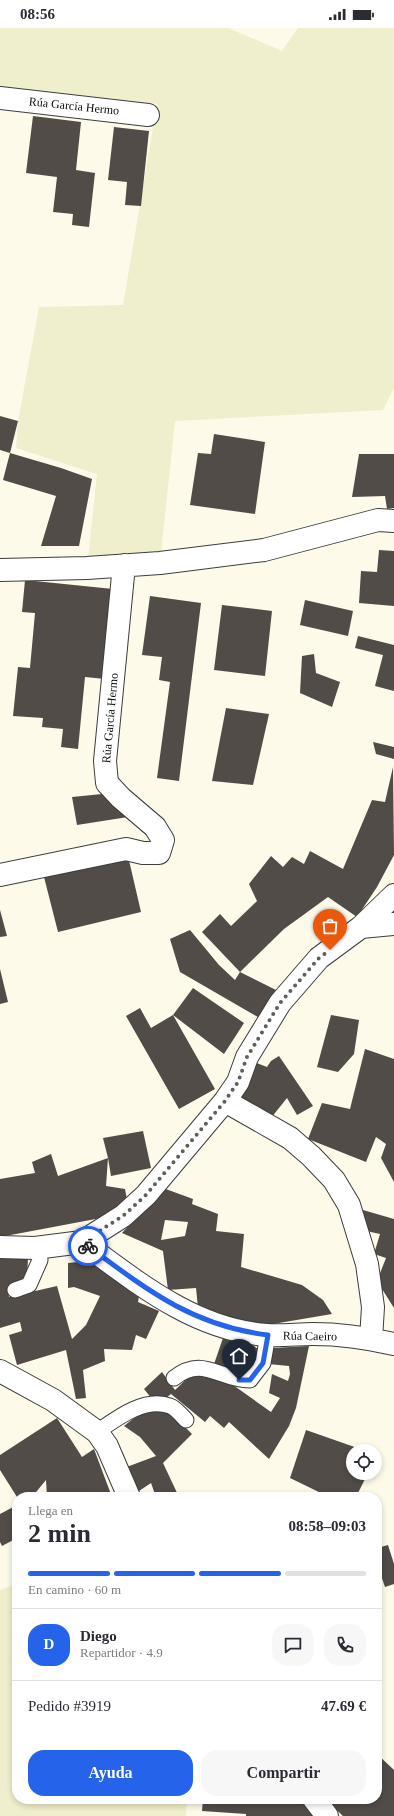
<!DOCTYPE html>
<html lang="es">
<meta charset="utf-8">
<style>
:root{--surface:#fff;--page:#f7f7f7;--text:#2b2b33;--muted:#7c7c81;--line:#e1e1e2;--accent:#2563eb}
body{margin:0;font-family:"Times New Roman",serif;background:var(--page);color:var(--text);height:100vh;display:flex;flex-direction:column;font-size:15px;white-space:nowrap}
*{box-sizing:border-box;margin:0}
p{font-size:13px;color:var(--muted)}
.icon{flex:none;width:22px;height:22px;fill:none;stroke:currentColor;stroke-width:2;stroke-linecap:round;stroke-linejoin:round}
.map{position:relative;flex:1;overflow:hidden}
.details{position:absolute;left:12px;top:1464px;width:370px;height:312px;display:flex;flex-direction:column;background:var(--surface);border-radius:16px;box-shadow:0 2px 6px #0003}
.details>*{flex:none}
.controls{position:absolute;left:346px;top:1416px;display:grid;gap:8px}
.controls a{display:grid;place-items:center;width:36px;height:36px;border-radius:50%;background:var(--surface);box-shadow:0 2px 6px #0003;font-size:20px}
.pin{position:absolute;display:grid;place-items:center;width:34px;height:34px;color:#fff;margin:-41px -17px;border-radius:50% 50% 50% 0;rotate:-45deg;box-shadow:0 0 4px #0007}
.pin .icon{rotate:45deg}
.courier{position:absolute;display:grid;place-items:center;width:40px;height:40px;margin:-20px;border:3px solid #2563eb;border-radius:50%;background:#fff;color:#222;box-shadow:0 1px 5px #0007}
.overview em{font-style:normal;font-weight:700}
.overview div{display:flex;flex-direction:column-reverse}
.overview{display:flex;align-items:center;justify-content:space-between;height:68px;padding:0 16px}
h1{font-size:26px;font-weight:700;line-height:30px}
.bar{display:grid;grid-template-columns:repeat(4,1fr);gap:6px 4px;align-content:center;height:48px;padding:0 16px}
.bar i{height:5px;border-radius:3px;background:var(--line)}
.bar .current{background:var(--accent)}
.bar p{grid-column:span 4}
.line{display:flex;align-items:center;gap:10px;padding:0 16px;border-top:1px solid var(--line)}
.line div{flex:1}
.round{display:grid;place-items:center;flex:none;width:42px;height:42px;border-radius:16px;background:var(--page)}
.button{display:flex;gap:8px;margin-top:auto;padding:8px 16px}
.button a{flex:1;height:46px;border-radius:16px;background:var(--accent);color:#fff;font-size:16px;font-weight:700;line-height:46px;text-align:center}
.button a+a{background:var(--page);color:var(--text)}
.status{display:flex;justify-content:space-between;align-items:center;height:28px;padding:0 20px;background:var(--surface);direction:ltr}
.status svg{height:11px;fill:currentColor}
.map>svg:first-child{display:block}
.farmland{fill:#efefcd}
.building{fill:#514c48;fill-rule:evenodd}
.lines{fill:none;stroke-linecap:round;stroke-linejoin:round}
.service-casing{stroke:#3d3d3d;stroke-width:17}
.minor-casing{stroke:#3d3d3d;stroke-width:24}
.service{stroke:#fff;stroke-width:15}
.minor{stroke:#fff;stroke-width:22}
.done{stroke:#5f5e58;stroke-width:4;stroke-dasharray:0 7.2}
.route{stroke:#2563eb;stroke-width:5}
.labels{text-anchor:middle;stroke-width:4;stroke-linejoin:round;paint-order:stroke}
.street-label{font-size:12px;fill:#0a0a0a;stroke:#fff}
</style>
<div class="status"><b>08:56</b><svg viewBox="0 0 49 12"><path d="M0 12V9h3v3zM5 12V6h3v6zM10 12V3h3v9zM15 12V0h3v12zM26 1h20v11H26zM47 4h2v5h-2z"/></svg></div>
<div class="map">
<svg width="394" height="1788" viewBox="0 0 394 1788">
<rect width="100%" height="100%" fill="#fdfae9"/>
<!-- farmland -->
<path class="farmland" d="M0,0H228L282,23L298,0H394V360L383,382L175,393L160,535L87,540L97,446L16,420L18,393L39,279L123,277L157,76L0,58Z
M17,1556V1771H187L186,1788H0V1562Z"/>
<!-- building -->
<path class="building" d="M33,88L81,94L76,142L95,145L89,199L72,197L73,186L53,184L57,149L26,145Z
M114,99L149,103L141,178L125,177L127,154L108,152Z
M0,388L18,393L10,425L0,422Z
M214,406L265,414L255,486L190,477L198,425L211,426Z
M10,425L61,440L92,451L79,518H41L56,468L3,452Z
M359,426H394V480L387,481L385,468L352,469Z
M379,522L394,523V578L359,575L361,543L377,544Z
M25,552L113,561L105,651L85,649L78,721L61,719L63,701L42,699L43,690L13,688L18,639L30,640L35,585L22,584Z
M150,568L201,575L179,753L157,750L170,654L159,652L162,629L142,627Z
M305,572L353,583L348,608L300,597Z
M222,577L272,583L265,648L214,642Z
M358,608L394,617V663L375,658L383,627L355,620Z
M314,626L316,645L340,654L332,679L300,665L302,628Z
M226,680L269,686L253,757L212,753Z
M373,714L394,719V731L376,726Z
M393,739L394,827L377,859L357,889L328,869L284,901L240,944L202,904L220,886L231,898L257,873L249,856L271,828L283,839L292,829L304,836L310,823L343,841L372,772L385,774Z
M102,766L128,789L77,797L72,769Z
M128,828L141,884L58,904L44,849Z
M0,882L7,908L0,909Z
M190,902L219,937L235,952L240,944L280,964L263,992L180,944L170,911Z
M0,941L8,974L0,976Z
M193,960L244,995L224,1026L173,987L215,1061L179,1081L126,988L140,980L151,1000L173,987Z
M331,987L359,992L354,1026L338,1044L317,1039Z
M365,1021L394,1031V1154L381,1130L386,1116L376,1109L366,1134L308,1111L322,1075L350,1081Z
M279,1028L313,1078L297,1087L287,1070L271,1090L238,1070L254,1034L267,1039L271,1033Z
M143,1103L151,1140L111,1148L108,1130L106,1158L125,1161L128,1177L101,1190L0,1209V1151L35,1145L32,1134L51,1126L58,1148L108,1130L103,1110Z
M163,1160L193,1171L192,1176L218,1186L216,1203L244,1206L241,1239L302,1257L323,1272L332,1286L261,1298L198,1280L196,1260L168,1262L163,1223L122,1205ZM165,1192L188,1194L185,1208L161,1212Z
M363,1182L394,1191V1280L377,1253L386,1230L374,1226L380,1206L362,1202Z
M0,1229H28L27,1254L7,1259L9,1269L57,1258L72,1311L86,1297L100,1268L74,1259L68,1260V1235L88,1233L140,1263L138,1274L159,1283L146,1311L136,1307L132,1322L104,1321L105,1333L83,1342L86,1370L76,1371L66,1322L17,1337L9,1307L22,1303L20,1294L0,1300Z
M224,1307L249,1314L259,1322L247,1347L213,1339Z
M309,1318L296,1380L289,1398L269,1431L229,1394L224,1400L210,1388L205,1394L171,1366L166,1370L152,1371L144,1361L162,1344L175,1362L195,1343L233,1357L271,1384L280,1370L269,1365L272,1346L288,1353L290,1346L289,1338L268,1336L272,1320Z
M163,1381L170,1384L192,1406L163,1435L179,1469H156L151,1455L136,1465L124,1440L156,1428L140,1409L124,1398L144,1382Z
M57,1390L82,1429L94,1421L112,1469H47L46,1452L32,1469H17L0,1442V1427Z
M306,1402L366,1423H353V1445H368L356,1469L325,1467L290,1450Z
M17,1477V1510L2,1518L0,1514V1486Z
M388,1517L394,1536V1556L385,1559L377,1536V1520Z
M377,1726L394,1742V1788H343L325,1771H377Z
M203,1771H302L315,1786V1788H246V1786L202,1783Z"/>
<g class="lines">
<!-- service casing -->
<g class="service-casing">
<path id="service" d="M15,1262L29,1257L40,1232L38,1219
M174,1350C203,1327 219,1352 250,1352L263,1335L268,1307
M97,1404C117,1390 144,1369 170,1378C176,1380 182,1388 186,1392"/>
</g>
<!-- minor casing -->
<g class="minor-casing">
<path id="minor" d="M0,70L148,87
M0,542L87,540L160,535L264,522L378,492L394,493
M0,847L126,821L143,825H159L163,812L155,799L121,770L107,755L105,733L124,537
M361,899L394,867
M225,1073L290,1110L311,1128L334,1152L349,1177L367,1236L373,1279L371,1311
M82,1214C138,1255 195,1302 267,1307C282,1308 298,1306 313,1306C340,1306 368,1310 394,1316
M0,1219L35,1220L82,1214L123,1188L146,1167L225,1073L238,1054L247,1029L280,975L319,930L361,899L394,896
M0,1343L53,1372L97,1404L107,1418L129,1469
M314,1771L327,1788"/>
</g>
<!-- service -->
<use href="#service" class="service"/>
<!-- minor -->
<use href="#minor" class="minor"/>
</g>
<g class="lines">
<!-- done -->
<path class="done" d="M88,1218L82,1214L123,1188L146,1167L225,1073L238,1054L247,1029L280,975L319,930L330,922"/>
<!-- route -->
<path class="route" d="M88,1218C147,1262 193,1298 268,1307L263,1335L250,1352H239"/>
</g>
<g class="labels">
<!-- street labels -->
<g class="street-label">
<text transform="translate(74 78) rotate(6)" y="4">Rúa García Hermo</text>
<text transform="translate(110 690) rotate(-85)" y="4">Rúa García Hermo</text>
<text transform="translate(310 1308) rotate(1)" y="4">Rúa Caeiro</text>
</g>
</g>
</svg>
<div class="controls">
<a><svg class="icon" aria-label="locate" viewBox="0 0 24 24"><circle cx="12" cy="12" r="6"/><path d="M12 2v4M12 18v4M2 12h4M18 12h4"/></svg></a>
</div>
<div class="pin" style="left:330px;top:922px;background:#ea580c"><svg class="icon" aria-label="bag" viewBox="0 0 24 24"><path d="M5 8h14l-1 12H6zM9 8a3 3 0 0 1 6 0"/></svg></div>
<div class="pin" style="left:239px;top:1352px;background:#1f2937"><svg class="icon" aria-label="home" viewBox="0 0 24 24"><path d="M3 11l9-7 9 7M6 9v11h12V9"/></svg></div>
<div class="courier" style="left:88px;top:1218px"><svg class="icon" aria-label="bike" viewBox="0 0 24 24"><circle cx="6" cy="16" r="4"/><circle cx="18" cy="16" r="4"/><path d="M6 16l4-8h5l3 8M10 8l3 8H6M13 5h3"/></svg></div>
<section class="details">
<div class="overview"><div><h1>2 min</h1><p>Llega en</p></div><em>08:58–09:03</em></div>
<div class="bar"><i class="current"></i><i class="current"></i><i class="current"></i><i></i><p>En camino · 60 m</p></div>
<div class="line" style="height:72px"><b class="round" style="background:var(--accent);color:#fff">D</b><div><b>Diego</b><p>Repartidor · 4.9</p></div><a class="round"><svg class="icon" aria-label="chat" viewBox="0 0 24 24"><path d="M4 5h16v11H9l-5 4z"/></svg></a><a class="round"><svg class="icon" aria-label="phone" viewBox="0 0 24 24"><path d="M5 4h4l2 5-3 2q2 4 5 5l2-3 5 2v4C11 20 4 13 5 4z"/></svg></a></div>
<div class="line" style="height:52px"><div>Pedido #3919</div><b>47.69 €</b></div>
<div class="button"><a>Ayuda</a><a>Compartir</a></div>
</section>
</div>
